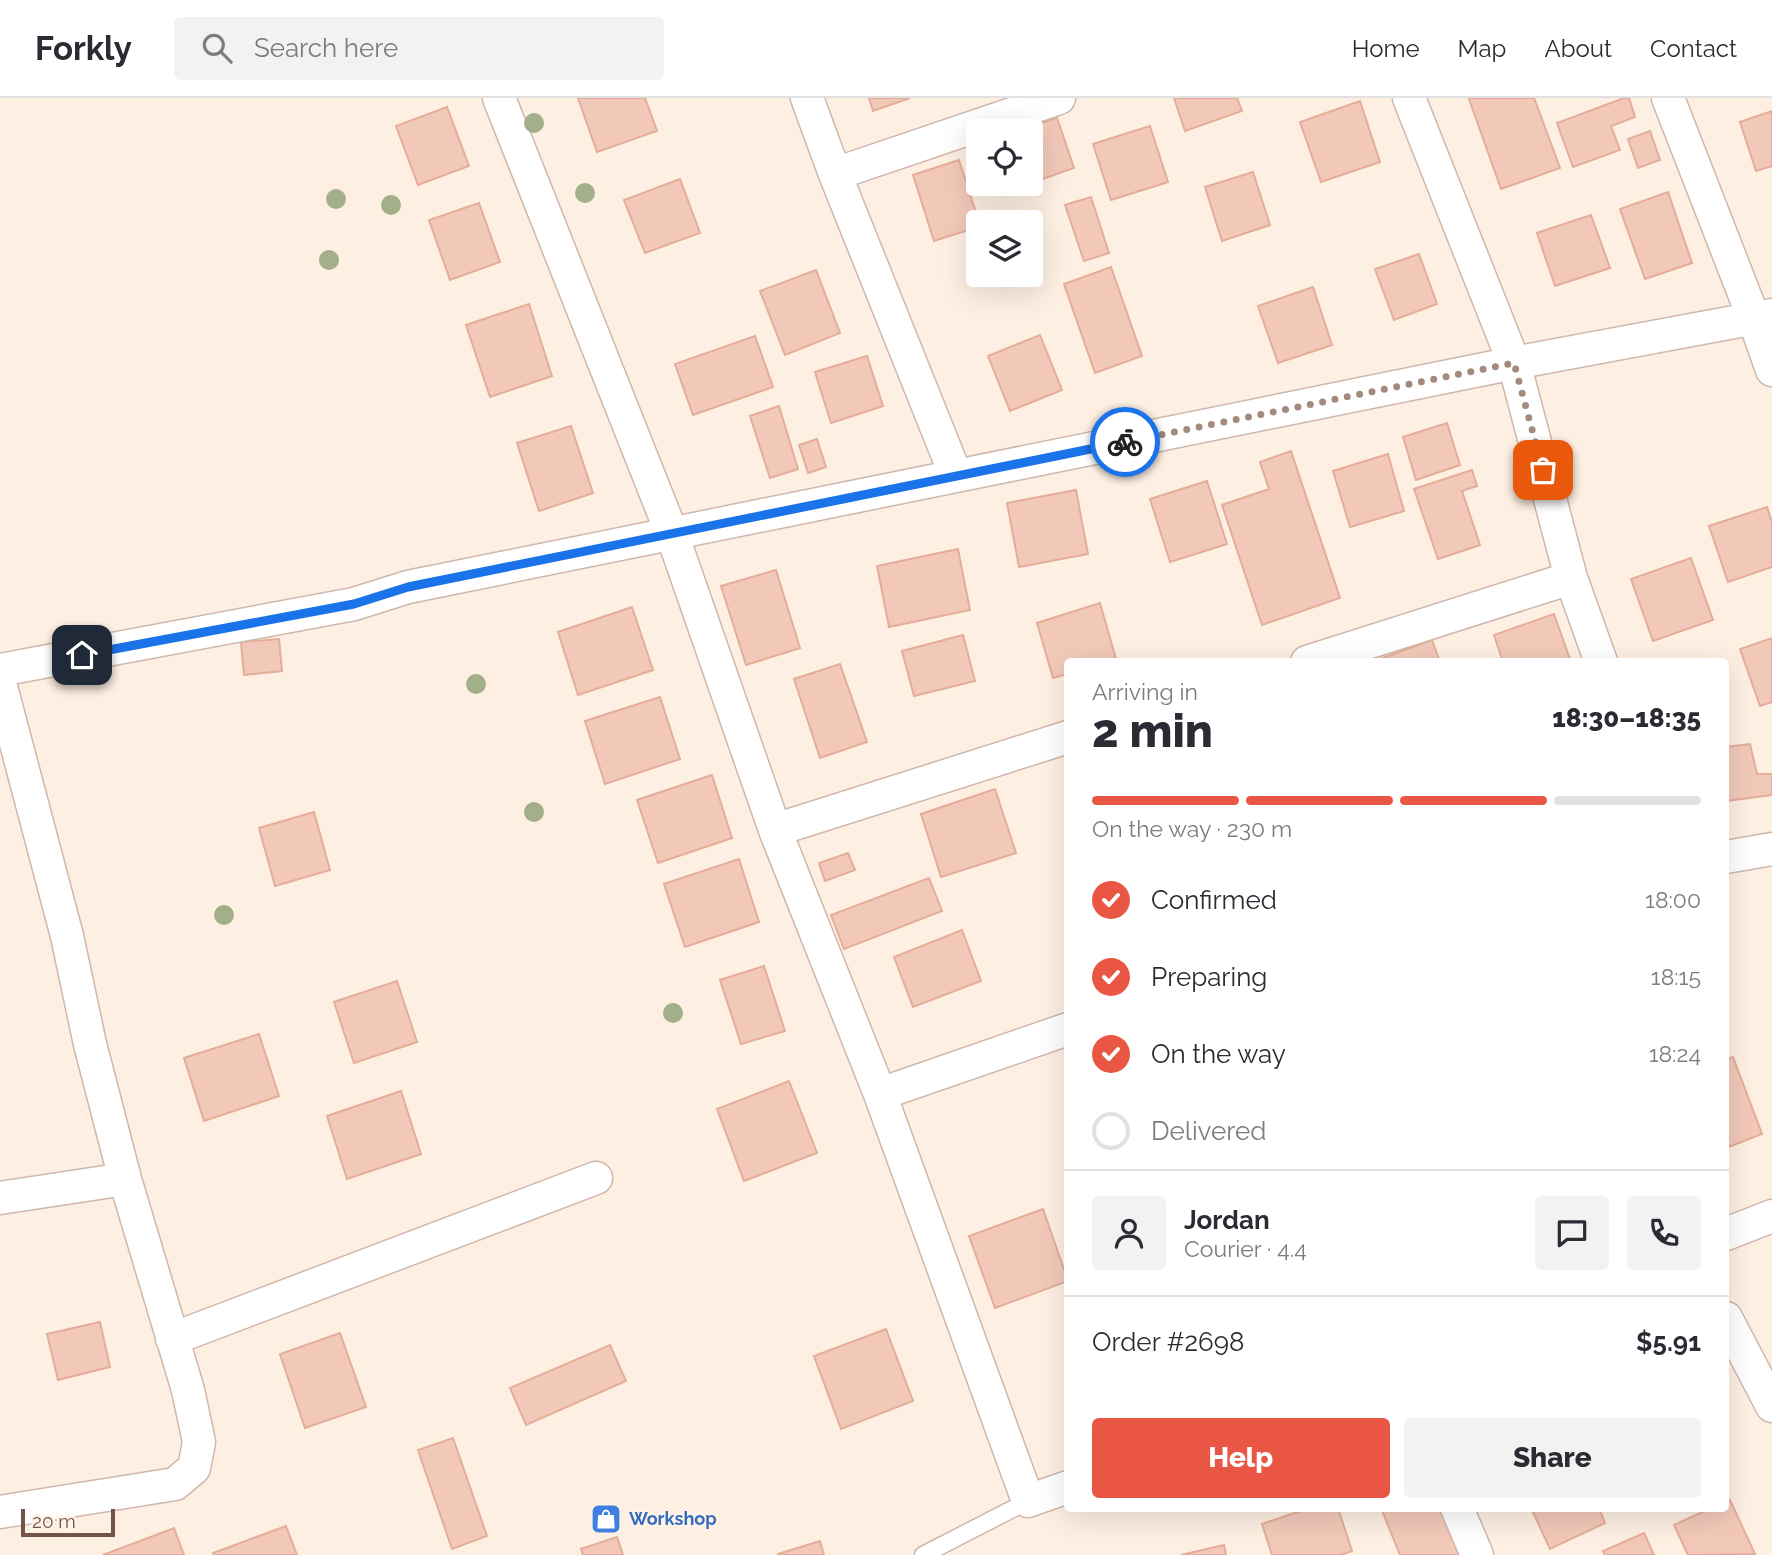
<!DOCTYPE html>
<meta charset="utf-8">
<style>
:root{--surface:#fff;--page:#f2f2f3;--text:#2b2b33;--muted:#7c7c81;--line:#e1e1e2;--accent:#e95644}
body{margin:0;font-family:Raleway,sans-serif;background:var(--page);color:var(--text);height:100vh;display:flex;flex-direction:column;font-size:26px;white-space:nowrap}
*{box-sizing:border-box;margin:0}
p{font-size:23px;color:var(--muted)}
.icon{flex:none;width:38px;height:38px;fill:none;stroke:currentColor;stroke-width:2;stroke-linecap:round;stroke-linejoin:round}
.map{position:relative;flex:1;overflow:hidden}
.panel{position:absolute;left:1064px;top:560px;width:665px;height:854px;display:flex;flex-direction:column;background:var(--surface);border-radius:7px;box-shadow:0 7px 28px #0002}
.panel>*{flex:none}
.fabs{position:absolute;left:966px;top:21px;display:grid;gap:14px}
.fabs a{display:grid;place-items:center;width:77px;height:77px;border-radius:7px;background:var(--surface);box-shadow:0 7px 28px #0002;font-size:35px}
.scale{position:absolute;left:21px;bottom:18px;width:94px;box-sizing:border-box;padding-left:7px;border:4px solid #745348;border-top:0;font-size:19px;line-height:24px;white-space:nowrap;color:#745348;-webkit-text-stroke:5px #fff3e8;paint-order:stroke}
.pin{position:absolute;display:grid;place-items:center;width:60px;height:60px;color:#fff;margin:-30px;border-radius:14px;box-shadow:0 4px 10px #0006}
.courier{position:absolute;display:grid;place-items:center;width:70px;height:70px;margin:-35px;border:5px solid #1a73e8;border-radius:50%;background:#fff;color:#222;box-shadow:0 2px 9px #0007}
.head em{font-style:normal;font-weight:800}
.head div{display:flex;flex-direction:column-reverse}
.head{display:flex;align-items:center;justify-content:space-between;height:119px;padding:0 28px}
h1{font-size:46px;font-weight:800;line-height:52px}
.bar{display:grid;grid-template-columns:repeat(4,1fr);gap:10px 7px;align-content:center;height:84px;padding:0 28px}
.bar i{height:9px;border-radius:5px;background:var(--line)}
.bar .current{background:var(--accent)}
.bar p{grid-column:span 4}
.line{display:flex;align-items:center;gap:18px;padding:0 28px;border-top:2px solid var(--line)}
.line div{flex:1}
.round{display:grid;place-items:center;flex:none;width:74px;height:74px;border-radius:7px;background:var(--page)}
ol{padding:0 28px;list-style:none}
li{display:flex;align-items:center;gap:21px;height:77px}
li p{margin-inline-start:auto}
li .icon{padding:7px;border-radius:50%;background:var(--accent);color:#fff;stroke-width:4}
li:last-child{color:var(--muted)}
li i{width:38px;height:38px;border:4px solid var(--line);border-radius:50%}
.action{display:flex;gap:14px;margin-top:auto;padding:14px 28px}
.action a{flex:1;height:80px;border-radius:7px;background:var(--accent);color:#fff;font-size:28px;font-weight:800;line-height:80px;text-align:center}
.action a+a{background:var(--page);color:var(--text)}
header{display:flex;align-items:center;gap:42px;box-sizing:border-box;height:98px;padding:0 35px;background:var(--surface);border-bottom:2px solid var(--line)}
header strong{font-size:33px}
nav{display:flex;gap:38px;margin-inline-start:auto;font-size:24px}
.search{width:490px;height:63px;background:var(--page);display:flex;align-items:center;gap:18px;box-sizing:border-box;padding:0 24px;border-radius:7px;color:var(--muted);font-size:26px}
.map>svg:first-child{display:block}
.building{fill:#f2c9b9;stroke:#e5ad99;stroke-width:2}
.lines{fill:none;stroke-linecap:round;stroke-linejoin:round}
.service-casing{stroke:#d0b7ab;stroke-width:19}
.minor-casing{stroke:#d0b7ab;stroke-width:35}
.service{stroke:#fff;stroke-width:16}
.minor{stroke:#fff;stroke-width:32}
.tree{fill:#a2af89}
.done{stroke:#a48a7e;stroke-width:7;stroke-dasharray:0 12.6}
.route{stroke:#1a73e8;stroke-width:9}
.labels{text-anchor:middle;stroke-width:5;stroke-linejoin:round;paint-order:stroke}
.shop-label{font-size:18px;font-weight:bold;fill:#366cbe;stroke:#fff3e8;text-anchor:start}
</style>
<header>
<strong>Forkly</strong>
<div class="search"><svg class="icon" aria-label="search" viewBox="0 0 24 24"><circle cx="10" cy="10" r="6"/><path d="M15 15l6 6"/></svg>Search here</div>
<nav><a>Home</a><a>Map</a><a>About</a><a>Contact</a></nav>
</header>
<div class="map">
<svg width="1772" height="1457" viewBox="0 0 1772 1457">
<rect width="100%" height="100%" fill="#fdefe2"/>
<!-- building -->
<path class="building" d="M578,0H645L657,33L597,54Z
M869,0H910L873,13Z
M1174,0H1237L1242,13L1185,33Z
M1471,0H1534L1560,70L1501,91L1469,1Z
M1624,0H1629L1635,19L1611,28L1620,52L1573,69L1557,25Z
M1360,3L1380,64L1321,84L1300,24Z
M447,9L469,68L418,87L396,28Z
M1772,13V68L1756,73L1740,24Z
M1057,20L1074,70L1031,85V33H1017Z
M1150,28L1168,84L1111,102L1093,46Z
M1650,33L1660,62L1638,70L1628,41Z
M959,62L979,124L978,129L934,143L913,77Z
M1253,74L1270,127L1222,143L1205,89Z
M680,81L700,135L645,155L624,102Z
M1668,94L1692,165L1645,181L1620,111Z
M1091,99L1109,155L1084,163L1065,107Z
M479,105L500,164L450,182L429,122Z
M1591,117L1610,170L1555,188L1537,135Z
M1419,156L1437,206L1394,222L1375,171Z
M1111,169L1142,258L1095,275L1064,186Z
M816,172L840,235L785,257L760,193Z
M1313,189L1332,247L1278,265L1258,208Z
M529,206L552,278L490,299L466,227Z
M1040,237L1062,292L1010,313L988,258Z
M755,238L773,289L693,317L675,266Z
M867,258L883,308L831,325L815,274Z
M779,308L798,371L770,380L750,318Z
M1447,325L1460,367L1416,382L1403,339Z
M571,328L593,395L539,413L517,345Z
M817,341L826,369L808,375L799,347Z
M1291,353L1340,500L1262,527L1222,407L1269,391L1260,364Z
M1388,356L1404,413L1350,429L1333,373Z
M1472,372L1477,388L1462,393L1480,447L1438,461L1414,391Z
M1207,383L1227,446L1170,464L1150,401Z
M1076,392L1088,456L1019,469L1007,405Z
M1767,409L1772,425V469L1728,484L1709,428Z
M958,451L970,512L889,529L877,468Z
M1691,460L1713,522L1653,543L1631,481Z
M776,472L800,550L746,567L721,488Z
M1100,505L1116,561L1108,564H1068V576L1053,580L1037,525Z
M632,509L653,572L578,597L558,534Z
M1554,516L1571,564H1503L1494,537Z
M963,537L975,583L914,598L902,553Z
M1772,540V604L1760,608L1740,551Z
M279,541L282,573L244,577L241,544Z
M1432,542L1440,564H1378L1377,562Z
M840,566L867,644L820,660L794,581Z
M660,599L680,661L605,686L585,623Z
M1750,646L1757,676H1772V697L1726,703V649Z
M712,677L732,740L658,765L637,702Z
M995,691L1016,755L941,779L921,716Z
M314,714L330,772L275,788L259,730Z
M848,755L855,772L825,783L819,765Z
M739,761L759,824L685,849L664,786Z
M929,780L942,813L844,851L831,817Z
M962,832L981,883L913,909L894,859Z
M764,868L785,933L741,946L720,882Z
M397,883L417,944L354,965L334,904Z
M259,936L279,998L204,1023L184,960Z
M1733,959L1762,1036L1726,1050V962Z
M789,983L817,1055L744,1083L717,1011Z
M401,993L421,1056L347,1081L327,1018Z
M1043,1111L1068,1183L995,1210L969,1138Z
M100,1224L110,1269L58,1282L47,1236Z
M886,1231L913,1303L841,1331L814,1258Z
M340,1235L366,1309L305,1330L280,1256Z
M610,1247L626,1283L526,1327L510,1290Z
M453,1340L487,1438L452,1451L418,1352Z
M1730,1402L1755,1456L1688,1457L1674,1427L1711,1410H1726V1404Z
M1309,1410H1338L1352,1453L1341,1457H1272L1262,1426Z
M1381,1410H1443L1463,1457H1400Z
M1531,1410H1599L1605,1425L1550,1451Z
M286,1428L297,1457H214L213,1455Z
M174,1430L184,1457H103Z
M1644,1435L1654,1457H1605L1603,1453Z
M617,1439L623,1457H583L581,1451Z
M820,1443L824,1457H778V1456Z
M1224,1447L1226,1457H1181Z"/>
<g class="lines">
<!-- service casing -->
<g class="service-casing">
<path id="service" d="M923,1457L1028,1403"/>
</g>
<!-- minor casing -->
<g class="minor-casing">
<path id="minor" d="M499,0L672,436L775,732L880,996L1028,1403L1068,1389
M807,0L835,76L956,378
M1409,0L1514,265L1571,480L1601,564
M1668,0L1754,221L1772,272
M835,76L1059,0
M1307,564L1571,480
M0,572L354,506L408,489L1514,265L1772,217
M0,585L67,838L90,946L125,1081L188,1292L199,1344L194,1370L175,1386L0,1414
M775,732L1068,639
M1726,759L1772,751
M880,996L1068,931
M0,1100L125,1081
M1726,1136L1772,1118
M1726,1220L1772,1308
M172,1241L596,1080
M1457,1410L1477,1457"/>
</g>
<!-- service -->
<use href="#service" class="service"/>
<!-- minor -->
<use href="#minor" class="minor"/>
</g>
<!-- trees -->
<g class="tree">
<circle cx="534" cy="25" r="10"/>
<circle cx="585" cy="95" r="10"/>
<circle cx="336" cy="101" r="10"/>
<circle cx="391" cy="107" r="10"/>
<circle cx="329" cy="162" r="10"/>
<circle cx="476" cy="586" r="10"/>
<circle cx="534" cy="714" r="10"/>
<circle cx="224" cy="817" r="10"/>
<circle cx="673" cy="915" r="10"/>
</g>
<g class="lines">
<!-- done -->
<path class="done" d="M1125,344L1514,265L1543,372"/>
<!-- route -->
<path class="route" d="M82,557L354,506L408,489L1125,344"/>
</g>
<!-- icons -->
<defs>
<g id="shop-square" transform="scale(1.575)"><rect x="-9" y="-9" width="18" height="18" rx="4" fill="#3f7fe0" stroke="#fff3e8"/><path d="M-5-2.5h2.3a2.7 3.5 0 0 1 5.4 0H5L5.5 6h-11ZM-1.5-2.5h3a1.5 2.3 0 0 0-3 0Z" fill="#fff"/></g>
</defs>
<g fill-rule="evenodd">
<use href="#shop-square" x="606" y="1421"/>
</g>
<g class="labels">
<!-- shop labels -->
<g class="shop-label">
<text x="629" y="1427">Workshop</text>
</g>
</g>
</svg>
<div class="fabs">
<a><svg class="icon" aria-label="locate" viewBox="0 0 24 24"><circle cx="12" cy="12" r="6"/><path d="M12 2v4M12 18v4M2 12h4M18 12h4"/></svg></a>
<a><svg class="icon" aria-label="layers" viewBox="0 0 24 24"><path d="M12 4l9 5-9 5-9-5zM3 14l9 5 9-5"/></svg></a>
</div>
<div class="scale">20 m</div>
<div class="pin" style="left:1543px;top:372px;background:#ea580c"><svg class="icon" aria-label="bag" viewBox="0 0 24 24"><path d="M5 8h14l-1 12H6zM9 8a3 3 0 0 1 6 0"/></svg></div>
<div class="pin" style="left:82px;top:557px;background:#1f2937"><svg class="icon" aria-label="home" viewBox="0 0 24 24"><path d="M3 11l9-7 9 7M6 9v11h12V9"/></svg></div>
<div class="courier" style="left:1125px;top:344px"><svg class="icon" aria-label="bike" viewBox="0 0 24 24"><circle cx="6" cy="16" r="4"/><circle cx="18" cy="16" r="4"/><path d="M6 16l4-8h5l3 8M10 8l3 8H6M13 5h3"/></svg></div>
<section class="panel">
<div class="head"><div><h1>2 min</h1><p>Arriving in</p></div><em>18:30–18:35</em></div>
<div class="bar"><i class="current"></i><i class="current"></i><i class="current"></i><i></i><p>On the way · 230 m</p></div>
<ol>
<li><svg class="icon" aria-label="check" viewBox="0 0 24 24"><path d="M5 12l5 5 9-10"/></svg>Confirmed<p>18:00</p></li>
<li><svg class="icon" aria-label="check" viewBox="0 0 24 24"><path d="M5 12l5 5 9-10"/></svg>Preparing<p>18:15</p></li>
<li><svg class="icon" aria-label="check" viewBox="0 0 24 24"><path d="M5 12l5 5 9-10"/></svg>On the way<p>18:24</p></li>
<li><i></i>Delivered</li>
</ol>
<div class="line" style="height:126px"><a class="round"><svg class="icon" aria-label="person" viewBox="0 0 24 24"><circle cx="12" cy="8" r="4"/><path d="M4 21q1-7 8-7t8 7"/></svg></a><div><b>Jordan</b><p>Courier · 4.4</p></div><a class="round"><svg class="icon" aria-label="chat" viewBox="0 0 24 24"><path d="M4 5h16v11H9l-5 4z"/></svg></a><a class="round"><svg class="icon" aria-label="phone" viewBox="0 0 24 24"><path d="M5 4h4l2 5-3 2q2 4 5 5l2-3 5 2v4C11 20 4 13 5 4z"/></svg></a></div>
<div class="line" style="height:91px"><div>Order #2698</div><b>$5.91</b></div>
<div class="action"><a>Help</a><a>Share</a></div>
</section>
</div>
